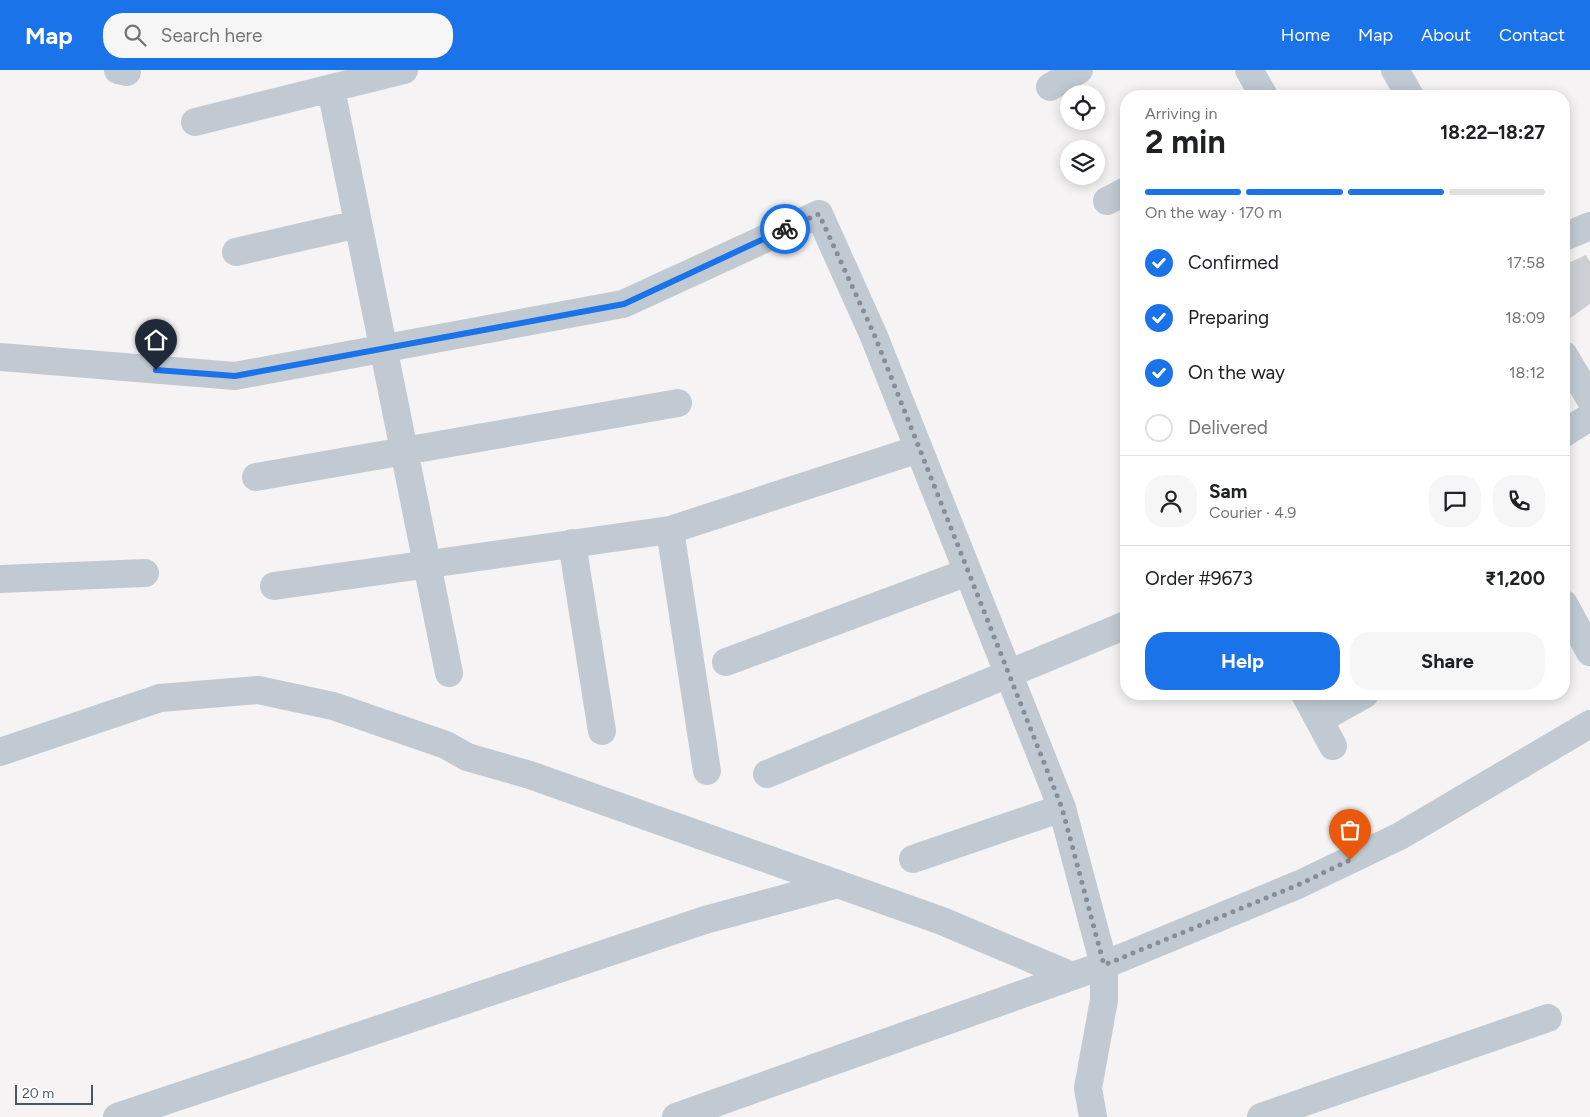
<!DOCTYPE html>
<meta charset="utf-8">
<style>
:root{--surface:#fff;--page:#f6f6f6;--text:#202124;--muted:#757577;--line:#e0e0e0;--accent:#1a73e8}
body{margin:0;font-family:Figtree,sans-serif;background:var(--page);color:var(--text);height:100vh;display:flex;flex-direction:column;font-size:19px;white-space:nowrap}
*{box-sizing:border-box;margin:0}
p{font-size:16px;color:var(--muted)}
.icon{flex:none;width:28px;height:28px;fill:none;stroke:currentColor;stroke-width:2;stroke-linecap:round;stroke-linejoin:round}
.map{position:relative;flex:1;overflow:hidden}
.drawer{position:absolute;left:1120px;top:20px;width:450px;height:610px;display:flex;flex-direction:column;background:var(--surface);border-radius:20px;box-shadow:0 2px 12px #0003}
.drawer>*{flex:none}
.buttons{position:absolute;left:1060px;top:15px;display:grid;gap:10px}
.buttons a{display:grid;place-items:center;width:45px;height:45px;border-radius:50%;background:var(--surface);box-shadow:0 2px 12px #0003;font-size:25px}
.scale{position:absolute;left:15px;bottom:12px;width:78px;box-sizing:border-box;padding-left:5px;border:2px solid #4a5661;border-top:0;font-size:14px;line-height:18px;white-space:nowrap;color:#4a5661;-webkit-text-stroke:4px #fff;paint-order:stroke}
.pin{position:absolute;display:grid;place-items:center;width:42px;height:42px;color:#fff;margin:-51px -21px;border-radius:50% 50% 50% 0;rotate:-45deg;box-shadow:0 0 5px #0007}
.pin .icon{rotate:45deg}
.courier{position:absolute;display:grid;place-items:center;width:50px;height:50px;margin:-25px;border:4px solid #1a73e8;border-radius:50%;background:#fff;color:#222;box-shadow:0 1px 6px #0007}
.overview em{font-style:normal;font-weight:700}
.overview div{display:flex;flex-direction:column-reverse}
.overview{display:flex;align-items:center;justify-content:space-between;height:85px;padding:0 25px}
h1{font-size:32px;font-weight:700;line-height:38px}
.bar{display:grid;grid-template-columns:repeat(4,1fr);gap:8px 5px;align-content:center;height:60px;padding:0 25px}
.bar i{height:6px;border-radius:4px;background:var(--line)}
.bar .current{background:var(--accent)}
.bar p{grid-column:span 4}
.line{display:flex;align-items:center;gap:12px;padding:0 25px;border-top:1px solid var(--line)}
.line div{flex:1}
.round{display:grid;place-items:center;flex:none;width:52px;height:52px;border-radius:20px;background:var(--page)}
ol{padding:0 25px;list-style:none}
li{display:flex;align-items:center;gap:15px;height:55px}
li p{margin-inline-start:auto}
li .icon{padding:5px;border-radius:50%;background:var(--accent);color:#fff;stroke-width:4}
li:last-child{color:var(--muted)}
li i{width:28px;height:28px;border:2px solid var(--line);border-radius:50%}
.action{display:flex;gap:10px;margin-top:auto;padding:10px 25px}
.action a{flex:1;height:58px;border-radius:20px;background:var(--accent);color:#fff;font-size:20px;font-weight:700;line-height:58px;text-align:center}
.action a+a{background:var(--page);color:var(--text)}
header{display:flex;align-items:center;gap:30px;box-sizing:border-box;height:70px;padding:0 25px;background:var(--accent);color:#fff}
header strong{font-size:24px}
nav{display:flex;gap:28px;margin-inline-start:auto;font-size:18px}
.search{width:350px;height:45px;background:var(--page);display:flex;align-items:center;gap:12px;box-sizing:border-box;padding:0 18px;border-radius:20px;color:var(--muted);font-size:19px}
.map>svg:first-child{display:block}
.building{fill:#cdcfd5}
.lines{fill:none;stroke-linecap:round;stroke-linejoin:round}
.minor{stroke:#c1cad2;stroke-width:28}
.done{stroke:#868d94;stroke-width:5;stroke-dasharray:0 9}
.route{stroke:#1a73e8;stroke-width:6}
</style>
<header>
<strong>Map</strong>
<div class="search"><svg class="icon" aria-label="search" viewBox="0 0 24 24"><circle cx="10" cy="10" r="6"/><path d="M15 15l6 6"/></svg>Search here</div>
<nav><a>Home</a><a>Map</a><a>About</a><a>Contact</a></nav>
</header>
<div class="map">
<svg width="1590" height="1047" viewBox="0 0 1590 1047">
<rect width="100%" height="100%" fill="#f5f3f3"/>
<!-- building -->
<path class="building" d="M1586,185L1590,192V234L1566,251L1564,248V195Z"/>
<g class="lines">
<!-- minor -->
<path class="minor" d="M118,0L127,2
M1249,0L1264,26
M1395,0L1410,26
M1050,17L1079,0
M331,19L449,603
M195,52L404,0
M1107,131L1126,121
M1564,167L1590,156
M236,182L358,154
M1564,285L1590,329
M0,287L235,306L623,234L819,144L873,264L1062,738L1104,895V930L1088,1018L1093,1047
M1564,363L1590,347
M256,407L678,333
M670,460L707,701
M572,473L602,661
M0,509L145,503
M274,516L670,460L919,379
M1564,534L1590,582
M726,592L968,502
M1305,624L1333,676
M1319,650L1365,624
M0,682L160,628L258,620L333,636L446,675L467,687L530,705L942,851L1072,906
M767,704L1126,555
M913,789L1062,738
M117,1047L705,850L838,814
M676,1047L1104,895L1300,814L1400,766L1590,654
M1261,1047L1548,948"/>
</g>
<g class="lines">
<!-- done -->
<path class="done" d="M785,159L819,144L874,264L1062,738L1104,895L1300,814L1350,790"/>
<!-- route -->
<path class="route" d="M156,300L235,306L624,234L785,159"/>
</g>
</svg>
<div class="buttons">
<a><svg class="icon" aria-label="locate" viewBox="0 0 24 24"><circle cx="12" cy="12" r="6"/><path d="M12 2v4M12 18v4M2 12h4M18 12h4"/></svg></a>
<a><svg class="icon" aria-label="layers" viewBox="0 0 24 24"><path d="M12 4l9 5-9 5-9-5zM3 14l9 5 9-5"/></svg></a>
</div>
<div class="scale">20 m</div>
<div class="pin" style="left:1350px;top:790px;background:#ea580c"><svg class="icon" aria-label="bag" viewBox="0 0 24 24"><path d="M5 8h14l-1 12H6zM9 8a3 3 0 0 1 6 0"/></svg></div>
<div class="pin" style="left:156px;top:300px;background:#1f2937"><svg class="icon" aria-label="home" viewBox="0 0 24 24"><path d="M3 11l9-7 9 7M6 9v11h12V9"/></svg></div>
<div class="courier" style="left:785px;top:159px"><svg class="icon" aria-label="bike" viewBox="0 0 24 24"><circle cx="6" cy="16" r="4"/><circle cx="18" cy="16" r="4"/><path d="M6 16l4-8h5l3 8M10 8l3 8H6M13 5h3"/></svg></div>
<section class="drawer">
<div class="overview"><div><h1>2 min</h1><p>Arriving in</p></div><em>18:22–18:27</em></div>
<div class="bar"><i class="current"></i><i class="current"></i><i class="current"></i><i></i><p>On the way · 170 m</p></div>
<ol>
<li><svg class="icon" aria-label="check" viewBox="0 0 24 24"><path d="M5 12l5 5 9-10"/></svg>Confirmed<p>17:58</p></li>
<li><svg class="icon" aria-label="check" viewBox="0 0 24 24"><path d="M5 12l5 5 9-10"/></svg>Preparing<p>18:09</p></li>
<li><svg class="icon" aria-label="check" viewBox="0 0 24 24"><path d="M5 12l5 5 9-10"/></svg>On the way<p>18:12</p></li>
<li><i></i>Delivered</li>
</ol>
<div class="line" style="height:90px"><a class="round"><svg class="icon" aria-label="person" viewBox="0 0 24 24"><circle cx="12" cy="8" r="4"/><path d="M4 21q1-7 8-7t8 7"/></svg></a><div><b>Sam</b><p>Courier · 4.9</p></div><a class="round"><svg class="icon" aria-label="chat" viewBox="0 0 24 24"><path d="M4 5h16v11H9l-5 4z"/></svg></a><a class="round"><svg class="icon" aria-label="phone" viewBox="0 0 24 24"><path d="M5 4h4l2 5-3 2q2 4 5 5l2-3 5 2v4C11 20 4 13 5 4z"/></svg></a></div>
<div class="line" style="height:65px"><div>Order #9673</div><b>₹1,200</b></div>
<div class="action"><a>Help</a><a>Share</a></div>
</section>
</div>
